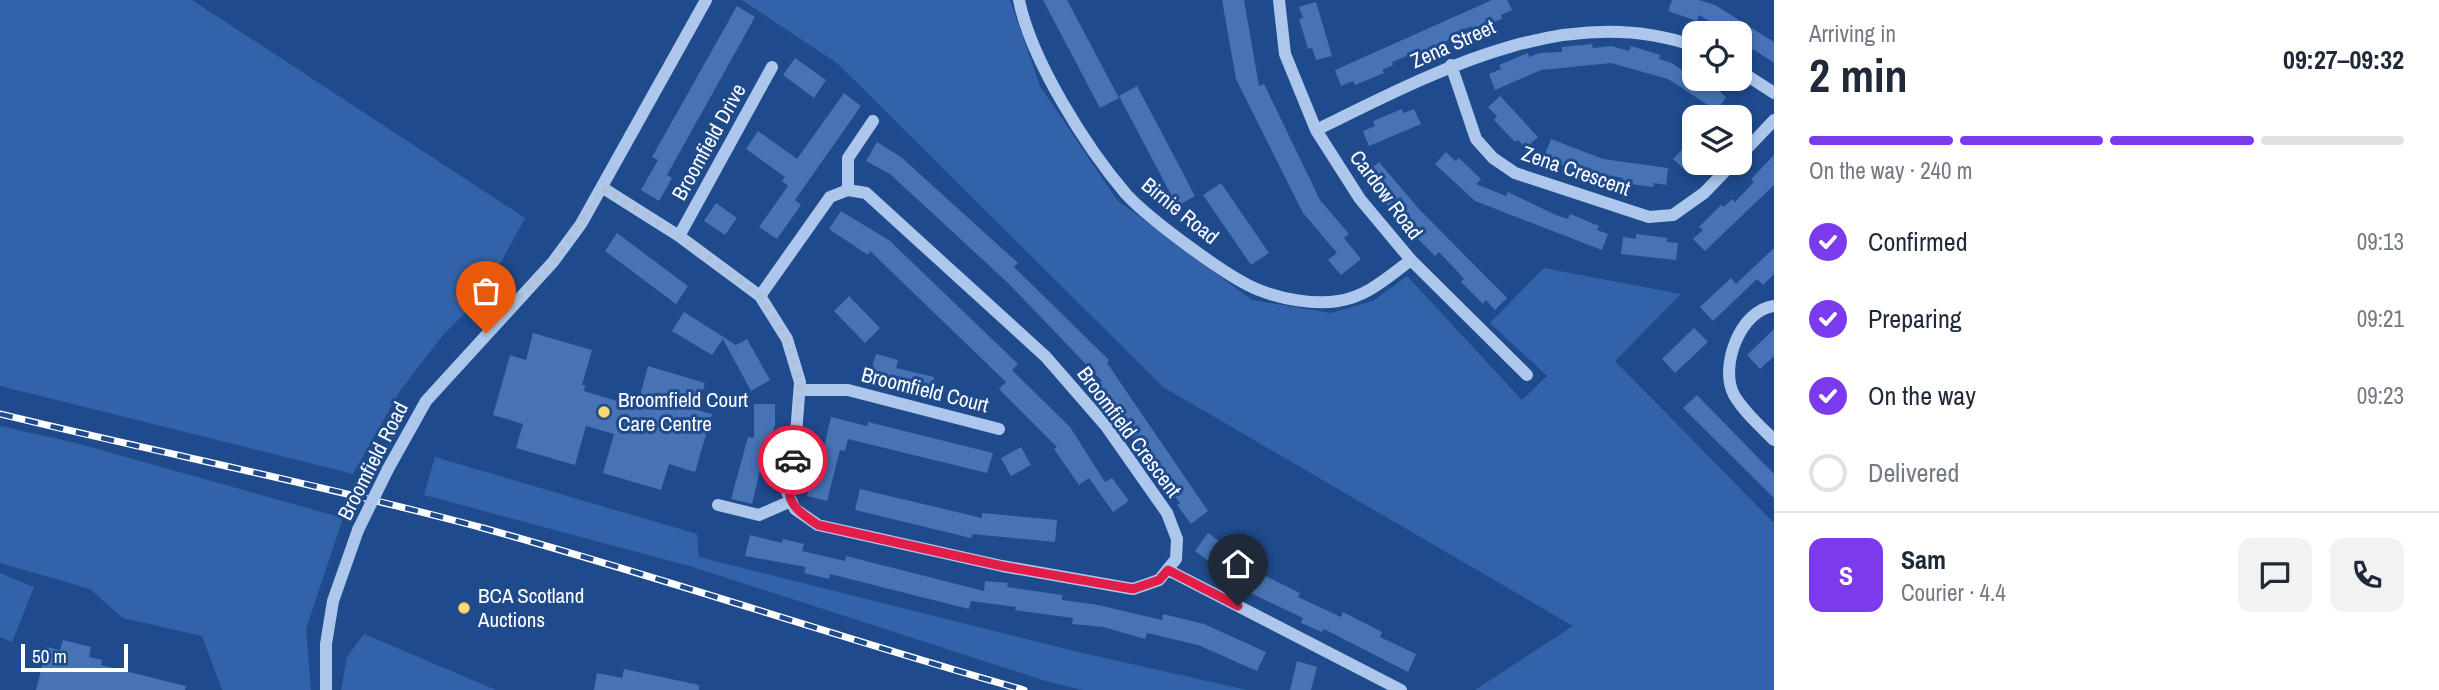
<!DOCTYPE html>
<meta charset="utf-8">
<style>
:root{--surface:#fff;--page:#f2f2f3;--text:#1f2937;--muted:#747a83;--line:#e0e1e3;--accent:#7c3aed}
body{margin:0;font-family:"Archivo Narrow",sans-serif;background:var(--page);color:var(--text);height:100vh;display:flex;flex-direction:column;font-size:26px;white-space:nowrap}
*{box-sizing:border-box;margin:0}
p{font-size:23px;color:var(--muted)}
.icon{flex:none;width:38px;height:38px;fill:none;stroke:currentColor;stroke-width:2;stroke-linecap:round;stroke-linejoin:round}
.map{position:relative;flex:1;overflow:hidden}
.details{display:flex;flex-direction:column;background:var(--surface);width:665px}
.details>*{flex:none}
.tools{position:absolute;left:1682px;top:21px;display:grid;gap:14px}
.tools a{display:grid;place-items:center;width:70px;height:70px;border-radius:14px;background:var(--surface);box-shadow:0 4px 10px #0003;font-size:35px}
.scale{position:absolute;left:21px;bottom:18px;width:107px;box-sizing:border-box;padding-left:7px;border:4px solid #fff;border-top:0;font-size:19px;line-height:24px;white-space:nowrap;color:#fff;-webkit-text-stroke:5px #1f4a8c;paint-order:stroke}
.pin{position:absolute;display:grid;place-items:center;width:60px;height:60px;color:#fff;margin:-72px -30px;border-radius:50% 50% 50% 0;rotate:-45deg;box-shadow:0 0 7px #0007}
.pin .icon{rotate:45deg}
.courier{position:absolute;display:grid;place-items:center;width:70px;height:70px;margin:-35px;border:5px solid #e11d48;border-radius:50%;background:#fff;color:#222;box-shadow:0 2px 9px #0007}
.head em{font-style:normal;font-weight:700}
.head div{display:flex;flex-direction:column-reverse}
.head{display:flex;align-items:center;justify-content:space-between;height:119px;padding:0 35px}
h1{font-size:46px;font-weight:700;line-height:52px}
.bar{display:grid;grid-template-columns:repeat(4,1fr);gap:10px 7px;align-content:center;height:84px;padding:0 35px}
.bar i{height:9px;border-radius:5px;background:var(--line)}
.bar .selected{background:var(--accent)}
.bar p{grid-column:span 4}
.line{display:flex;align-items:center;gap:18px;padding:0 35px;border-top:2px solid var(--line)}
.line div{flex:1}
.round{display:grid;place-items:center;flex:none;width:74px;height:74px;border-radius:14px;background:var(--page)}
ol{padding:0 35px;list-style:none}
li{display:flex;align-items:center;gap:21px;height:77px}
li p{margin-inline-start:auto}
li .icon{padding:7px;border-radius:50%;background:var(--accent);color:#fff;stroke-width:4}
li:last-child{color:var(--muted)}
li i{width:38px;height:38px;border:4px solid var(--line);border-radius:50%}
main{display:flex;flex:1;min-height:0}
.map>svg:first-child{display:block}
.green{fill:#3263aa}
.building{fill:#4773b4}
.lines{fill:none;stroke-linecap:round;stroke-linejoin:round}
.minor{stroke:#acc6ec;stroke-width:12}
.rail-casing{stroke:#fff;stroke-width:7}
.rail{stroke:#1f4a8c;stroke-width:4.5;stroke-dasharray:13;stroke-linecap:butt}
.minor-bridge{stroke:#acc6ec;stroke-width:12}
.done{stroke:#b1c0d7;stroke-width:7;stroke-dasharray:0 12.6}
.route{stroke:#e11d48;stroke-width:9}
.poi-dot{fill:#fad76c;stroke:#1f4a8c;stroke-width:2.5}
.labels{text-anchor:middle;stroke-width:6;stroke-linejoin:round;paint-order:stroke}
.street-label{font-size:21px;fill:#fff;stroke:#1f4a8c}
.poi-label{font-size:21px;fill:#fff;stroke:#1f4a8c;text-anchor:start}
</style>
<main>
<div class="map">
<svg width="1774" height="690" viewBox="0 0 1774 690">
<rect width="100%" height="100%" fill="#1f4a8c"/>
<!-- green -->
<path class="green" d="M0,0H192L525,218L483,295L443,335L400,391L353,474L0,386Z
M742,0H1010L1040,86L1117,200L1252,300L1331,313L1373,301L1407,276L1522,400L1547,376L1490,323L1544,268L1681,294L1615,361L1774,523V690H1475L1573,626L1163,387L837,63Z
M0,426L76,443L343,518L306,629L311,690H222L202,636L123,618L90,589L0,563Z
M435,457L697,534L699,557L1074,651L1247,690H1083L1046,681L693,567L424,495Z
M0,573L34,587L12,642L0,637Z
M364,634L496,690H341L347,657Z"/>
<!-- building -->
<path class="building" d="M1043,0H1067L1119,98L1100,108Z
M1222,0H1244L1259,86L1264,84L1320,200L1349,234L1344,238L1361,259L1341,275L1328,260L1337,253L1303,213L1236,79Z
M1492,0H1507L1512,10L1501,15L1502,19L1473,30L1472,26L1450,35L1451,39L1441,43L1442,47L1413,59L1412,54L1392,62L1393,65L1382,70L1384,73L1355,85L1353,81L1341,86L1335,70Z
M1672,0H1699L1715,5L1774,42V63L1753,49L1751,53L1740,46V33H1729L1699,15L1697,21L1668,11Z
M1316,2L1332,56L1316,60L1312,48L1308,49L1299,19L1303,18L1299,7Z
M737,6L755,17L667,175L672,178L659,201L641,190L658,160L652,157Z
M1592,44L1593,48L1611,46L1629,51L1631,46L1660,55L1659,59L1672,63L1694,79H1706L1726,97L1717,111L1668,79L1611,63L1541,70L1495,90L1489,74L1501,69L1499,65L1528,53L1529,57L1540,53L1562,52V47Z
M795,58L826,80L814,98L783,75Z
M1137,86L1195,196L1177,206L1119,96Z
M844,93L861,106L795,200L801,205L777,239L759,227L788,186L782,181L785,177L746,149L758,131L797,159Z
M1500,96L1538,137L1526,148L1518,140L1515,142L1494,120L1497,116L1488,107Z
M1402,109L1403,113L1414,109L1421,124L1369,146L1363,131L1375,126L1373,121Z
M1694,137V161L1685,170L1673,159Z
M1551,139L1603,159L1668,168L1666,185L1654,183L1653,187L1623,183V178L1586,171L1585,175L1556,163L1558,159L1545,154Z
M877,142L901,157L1018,263L1014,267L1109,360L1107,363L1208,511L1191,524L1177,505L1180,503L1118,417L1120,415L1098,383L1102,381L1008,283L890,174L866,161Z
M1446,152L1455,161L1459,158L1481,179L1476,184L1506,196L1508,192L1556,215L1568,219L1570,214L1599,226L1597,230L1608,234L1602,250L1475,201L1435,164Z
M1774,155V185L1705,251L1693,239L1703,230L1699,227L1721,205L1724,207L1732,199L1735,202L1754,182L1751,179Z
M1379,162L1418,208L1507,298L1495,310L1486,300L1483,304L1461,282L1464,279L1456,270L1439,252L1435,256L1413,234L1416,231L1394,205L1390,208L1370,184L1373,182L1366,173Z
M1221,183L1269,253L1251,265L1203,195Z
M716,203L737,218L725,235L704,221Z
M841,211L890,241L1018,364L1012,370L1070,427L1105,482L1112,478L1129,501L1113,512L1089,478L1079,485L1054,449L1057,447L999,389L1006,382L870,251L868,255L829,229Z
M617,233L688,286L676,304L605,251Z
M1636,234L1667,238V242L1678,243L1676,260L1621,254L1623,237L1636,239Z
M1774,248V274L1763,285L1757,279L1713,321L1700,307L1731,278L1736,284Z
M849,296L880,328L865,343L834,311Z
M684,312L736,345L747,339L770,380L751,391L723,339L712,355L672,331Z
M1694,328L1708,342L1675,373L1662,359Z
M1774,329V356L1760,369L1747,355Z
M533,333L592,350L582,385H585L584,391L630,405L632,398L639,400L648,366L705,383L697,410L712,414L695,472L669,464L661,490L603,473L614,434L586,426L575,465L516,448L523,424L493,415L510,355L526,360Z
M876,354L898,360L896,368L934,377L930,394L870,374Z
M1697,395L1774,474V498L1683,408Z
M754,404H775V425L760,470L752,504L731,499L748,437L754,438Z
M831,417L867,426L868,422L993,453L987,473L848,439L845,451L840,450L827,501L807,496L817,455L822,456Z
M1021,447L1031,465L1011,476L1001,458Z
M860,489L982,518V513L1057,520L1055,542L972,534L971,538L855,510Z
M1208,533L1242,558L1239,563L1300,593L1298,597L1341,617L1343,612L1382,632L1380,637L1416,654L1408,672L1324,629L1322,632L1301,623L1303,618L1238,587L1240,584L1195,551Z
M750,535L782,543L783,539L804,544L802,551L845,561L846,556L984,591L985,581L1008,583L1007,587L1062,595V600L1098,605L1162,620L1163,614L1204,624L1266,652L1257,671L1198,645L1147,633L1145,639L1103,627L1072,624L1073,618L1015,610L1016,607L971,601L969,609L830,574L829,579L804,573L806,567L745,556Z
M63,640L91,647L89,657L102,660L101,665L186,686L185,690H36L47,647L60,650Z
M1297,661L1317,667L1311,690H1290Z
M624,669L699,685V690H594L597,673L622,678Z"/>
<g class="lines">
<!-- minor -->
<path class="minor" d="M1019,0C1031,60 1086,147 1126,194C1148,218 1229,279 1259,290C1281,299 1314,305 1338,301C1367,297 1388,277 1411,260
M1279,0L1285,54L1316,130L1360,199L1411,260L1527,375
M1451,65L1476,139L1493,158L1515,173L1649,217L1673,215L1704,193L1733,163
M1740,71L1774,93
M1316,130C1431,74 1565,0 1694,46
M1740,156L1774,120
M603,188L679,236L760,296L787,339L800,382L795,447L787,492L795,509L818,525L1002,566L1133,589L1159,580L1176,559L1177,539L1167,513L1106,426L1046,357L866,193L848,190L830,197L760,296
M848,190V158L873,121
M679,236L772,67
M1774,306C1740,310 1719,367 1734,395C1744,412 1760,426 1774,440
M800,390H848L999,429
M388,469L426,401L553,262L581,224L706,0
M718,505L759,515L791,501
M1168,570L1401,690
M326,690V644L333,601L358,530"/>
<!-- rail casing -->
<g class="rail-casing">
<path id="rail" d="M0,414C160,453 323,485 483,528C664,578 843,639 1024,690"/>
</g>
<!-- rail -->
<use href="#rail" class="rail"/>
<!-- minor-bridge -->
<path class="minor-bridge" d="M358,530L388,469"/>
</g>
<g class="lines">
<!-- done -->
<path class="done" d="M486,333L553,262L603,188L679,236L760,296L787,339L800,382L793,460"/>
<!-- route -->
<path class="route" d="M793,460C786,498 785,503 818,525L1002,566L1133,589L1159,580L1168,570L1238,606"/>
</g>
<!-- markers -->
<g class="poi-dot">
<circle cx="604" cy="412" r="7"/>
<circle cx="464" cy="608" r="7"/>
</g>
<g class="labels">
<!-- street labels -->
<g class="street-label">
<text transform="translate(1453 44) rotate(-24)" y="7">Zena Street</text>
<text transform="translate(709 142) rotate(-61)" y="7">Broomfield Drive</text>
<text transform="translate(1576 171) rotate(19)" y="7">Zena Crescent</text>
<text transform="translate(1386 195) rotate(53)" y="7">Cardow Road</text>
<text transform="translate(1180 211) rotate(39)" y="7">Birnie Road</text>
<text transform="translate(925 390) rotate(14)" y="7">Broomfield Court</text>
<text transform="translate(1129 432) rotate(53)" y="7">Broomfield Crescent</text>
<text transform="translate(373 461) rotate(-63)" y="7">Broomfield Road</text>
</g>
<!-- poi labels -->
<g class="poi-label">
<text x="618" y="407">Broomfield Court<tspan x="618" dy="24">Care Centre</tspan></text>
<text x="478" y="603">BCA Scotland<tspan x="478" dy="24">Auctions</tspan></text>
</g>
</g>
</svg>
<div class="tools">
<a><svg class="icon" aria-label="locate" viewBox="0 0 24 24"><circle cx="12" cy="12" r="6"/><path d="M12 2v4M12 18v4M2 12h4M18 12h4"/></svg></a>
<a><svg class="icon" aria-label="layers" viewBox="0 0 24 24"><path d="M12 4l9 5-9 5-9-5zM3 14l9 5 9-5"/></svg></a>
</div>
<div class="scale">50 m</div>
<div class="pin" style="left:486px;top:333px;background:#ea580c"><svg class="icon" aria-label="bag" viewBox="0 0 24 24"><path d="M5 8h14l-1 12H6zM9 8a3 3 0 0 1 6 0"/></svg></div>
<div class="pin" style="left:1238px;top:606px;background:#1f2937"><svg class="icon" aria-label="home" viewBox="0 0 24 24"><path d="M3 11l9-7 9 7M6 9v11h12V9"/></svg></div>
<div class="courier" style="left:793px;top:460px"><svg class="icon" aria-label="car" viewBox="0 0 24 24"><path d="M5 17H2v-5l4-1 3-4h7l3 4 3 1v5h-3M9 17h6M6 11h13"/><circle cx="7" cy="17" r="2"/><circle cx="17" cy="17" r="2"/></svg></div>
</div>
<section class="details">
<div class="head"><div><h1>2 min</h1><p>Arriving in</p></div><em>09:27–09:32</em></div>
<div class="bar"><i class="selected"></i><i class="selected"></i><i class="selected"></i><i></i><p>On the way · 240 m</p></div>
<ol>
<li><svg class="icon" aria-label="check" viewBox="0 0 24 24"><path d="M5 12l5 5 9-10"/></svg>Confirmed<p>09:13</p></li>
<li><svg class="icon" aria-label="check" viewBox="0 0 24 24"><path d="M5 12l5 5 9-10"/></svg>Preparing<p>09:21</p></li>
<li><svg class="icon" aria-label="check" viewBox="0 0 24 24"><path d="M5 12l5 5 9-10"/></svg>On the way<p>09:23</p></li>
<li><i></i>Delivered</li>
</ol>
<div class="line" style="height:126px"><b class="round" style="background:var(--accent);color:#fff">S</b><div><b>Sam</b><p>Courier · 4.4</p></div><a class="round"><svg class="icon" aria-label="chat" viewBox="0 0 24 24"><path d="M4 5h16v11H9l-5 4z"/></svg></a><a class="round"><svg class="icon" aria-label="phone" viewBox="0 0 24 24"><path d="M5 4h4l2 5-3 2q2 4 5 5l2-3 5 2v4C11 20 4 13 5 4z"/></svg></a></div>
</section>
</main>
